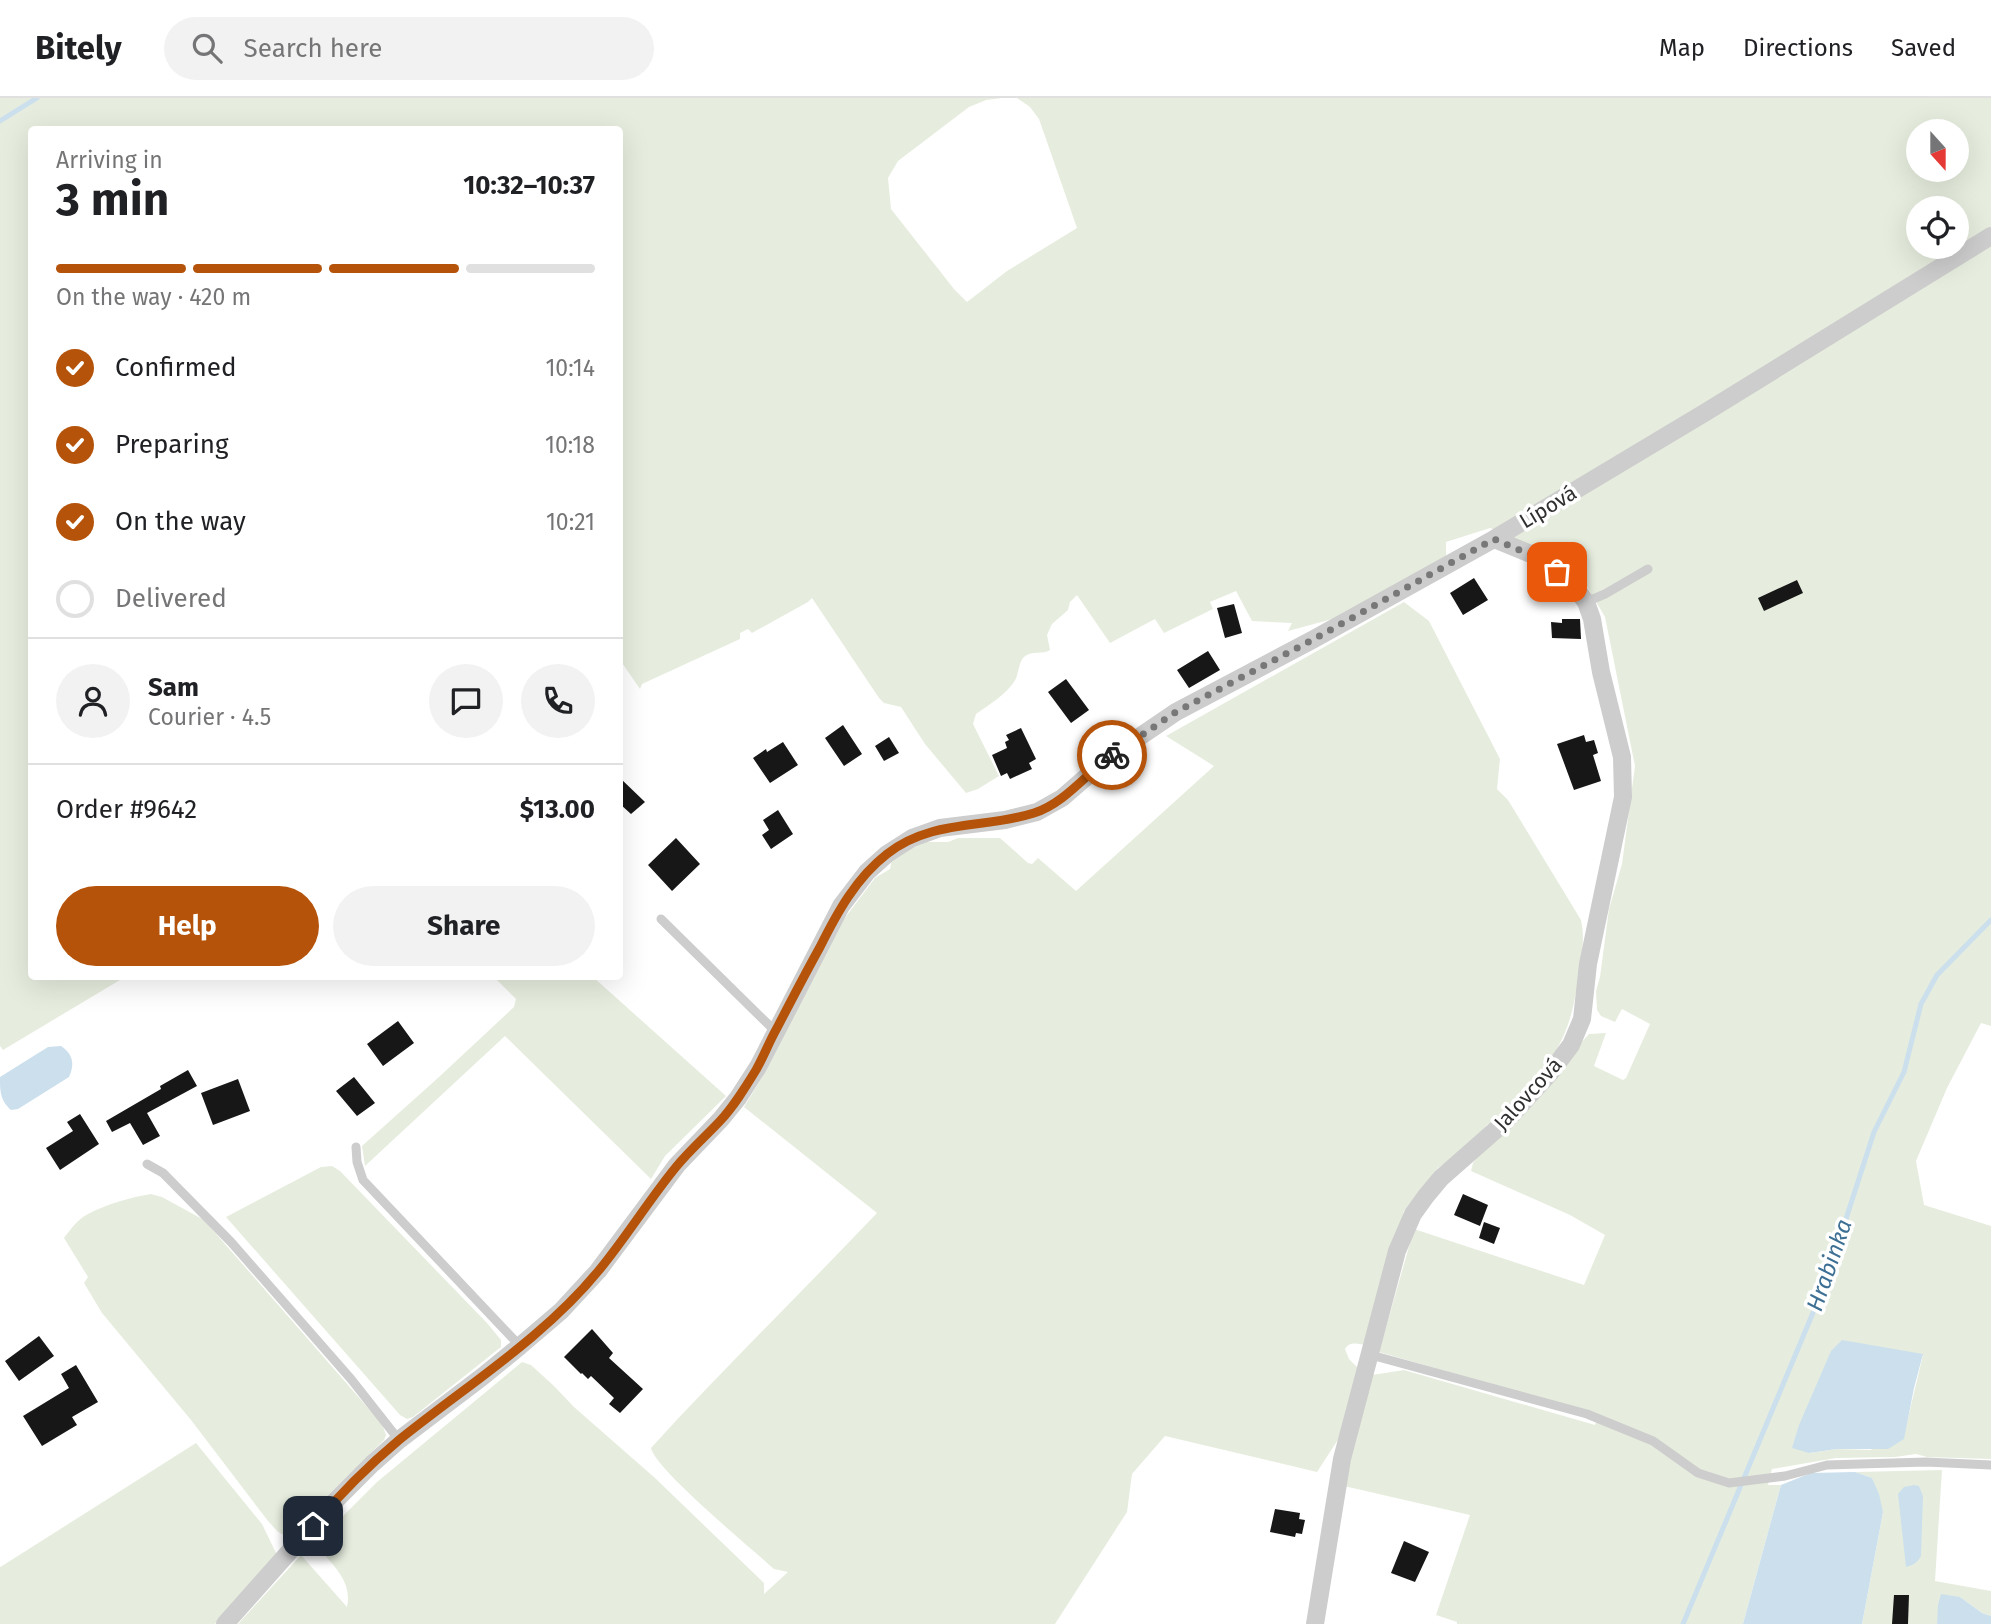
<!DOCTYPE html>
<meta charset="utf-8">
<style>
:root{--surface:#fff;--page:#f2f2f2;--text:#202124;--muted:#757577;--line:#e0e0e0;--accent:#b45309}
body{margin:0;font-family:"Fira Sans",sans-serif;background:var(--page);color:var(--text);height:100vh;display:flex;flex-direction:column;font-size:26px;white-space:nowrap}
*{box-sizing:border-box;margin:0}
p{font-size:23px;color:var(--muted)}
.icon{flex:none;width:38px;height:38px;fill:none;stroke:currentColor;stroke-width:2;stroke-linecap:round;stroke-linejoin:round}
.map{position:relative;flex:1;overflow:hidden}
.side{position:absolute;left:28px;top:28px;width:595px;height:854px;display:flex;flex-direction:column;background:var(--surface);border-radius:7px;box-shadow:0 7px 28px #0002}
.side>*{flex:none}
.needle{width:46px;rotate:159deg}
.buttons{position:absolute;left:1906px;top:21px;display:grid;gap:14px}
.buttons a{display:grid;place-items:center;width:63px;height:63px;border-radius:50%;background:var(--surface);box-shadow:0 7px 28px #0002;font-size:35px}
.pin{position:absolute;display:grid;place-items:center;width:60px;height:60px;color:#fff;margin:-30px;border-radius:14px;box-shadow:0 4px 10px #0006}
.courier{position:absolute;display:grid;place-items:center;width:70px;height:70px;margin:-35px;border:5px solid #b45309;border-radius:50%;background:#fff;color:#222;box-shadow:0 2px 9px #0007}
.overview em{font-style:normal;font-weight:700}
.overview div{display:flex;flex-direction:column-reverse}
.overview{display:flex;align-items:center;justify-content:space-between;height:119px;padding:0 28px}
h1{font-size:46px;font-weight:700;line-height:52px}
.bar{display:grid;grid-template-columns:repeat(4,1fr);gap:10px 7px;align-content:center;height:84px;padding:0 28px}
.bar i{height:9px;border-radius:5px;background:var(--line)}
.bar .active{background:var(--accent)}
.bar p{grid-column:span 4}
.line{display:flex;align-items:center;gap:18px;padding:0 28px;border-top:2px solid var(--line)}
.line div{flex:1}
.round{display:grid;place-items:center;flex:none;width:74px;height:74px;border-radius:37px;background:var(--page)}
ol{padding:0 28px;list-style:none}
li{display:flex;align-items:center;gap:21px;height:77px}
li p{margin-inline-start:auto}
li .icon{padding:7px;border-radius:50%;background:var(--accent);color:#fff;stroke-width:4}
li:last-child{color:var(--muted)}
li i{width:38px;height:38px;border:4px solid var(--line);border-radius:50%}
.action{display:flex;gap:14px;margin-top:auto;padding:14px 28px}
.action a{flex:1;height:80px;border-radius:42px;background:var(--accent);color:#fff;font-size:28px;font-weight:700;line-height:80px;text-align:center}
.action a+a{background:var(--page);color:var(--text)}
header{display:flex;align-items:center;gap:42px;box-sizing:border-box;height:98px;padding:0 35px;background:var(--surface);border-bottom:2px solid var(--line)}
header strong{font-size:33px}
nav{display:flex;gap:38px;margin-inline-start:auto;font-size:24px}
.search{width:490px;height:63px;background:var(--page);display:flex;align-items:center;gap:18px;box-sizing:border-box;padding:0 24px;border-radius:38px;color:var(--muted);font-size:26px}
.map>svg:first-child{display:block}
.green{fill:#e6edde;fill-rule:evenodd}
.water{fill:#cbdfed}
.lines{fill:none;stroke-linecap:round;stroke-linejoin:round}
.stream{stroke:#cbdfed;stroke-width:5}
.building{fill:#171717}
.service{stroke:#cdcdcd;stroke-width:9}
.minor{stroke:#cdcdcd;stroke-width:18}
.done{stroke:#787878;stroke-width:7;stroke-dasharray:0 12.6}
.route{stroke:#b45309;stroke-width:9}
.labels{text-anchor:middle;stroke-width:7;stroke-linejoin:round;paint-order:stroke}
.street-label{font-size:21px;fill:#303030;stroke:#fff}
.water-label{font-size:23px;font-style:italic;fill:#3d7094;stroke:#fff}
</style>
<header>
<strong>Bitely</strong>
<div class="search"><svg class="icon" aria-label="search" viewBox="0 0 24 24"><circle cx="10" cy="10" r="6"/><path d="M15 15l6 6"/></svg>Search here</div>
<nav><a>Map</a><a>Directions</a><a>Saved</a></nav>
</header>
<div class="map">
<svg width="1991" height="1526" viewBox="0 0 1991 1526">
<rect width="100%" height="100%" fill="#fff"/>
<!-- green -->
<path class="green" d="M0,0H1002L986,2L969,9L898,63L888,80L891,111L954,191L967,204L1007,173L1077,130L1039,21L1030,9L1017,0H1991V928L1981,925L1947,990L1916,1063L1924,1107L1991,1128V1361L1927,1359L1916,1356L1895,1359L1836,1360L1772,1371L1768,1387H1781L1743,1526H1457V1524L1436,1517L1470,1417L1344,1388L1372,1277L1404,1272L1595,1327L1599,1317L1379,1254L1414,1131L1584,1187L1605,1137L1570,1117L1471,1073L1473,1065L1480,1055L1589,936L1606,935L1594,968L1623,982L1626,980L1650,926L1622,911L1615,924L1601,918L1597,912L1596,893L1600,879L1609,811L1622,766L1635,668L1605,519L1578,473L1490,430L1446,444V458L1336,520L1288,533L1292,525L1252,523L1236,493L1210,504L1213,511L1164,535L1155,521L1110,545L1077,497L1070,504L1068,512L1052,526L1047,537L1050,552C1043,557 1031,552 1024,559C1018,565 1019,577 1014,584C1005,597 989,607 976,616L973,626L999,678L978,691L966,695L925,646L901,609L884,605L879,600L812,500L808,504L752,535L748,531L740,535V541L642,586L640,591L620,562V32H32V878L125,879L3,952L0,948ZM1918,33H1956V72H1918ZM1918,110H1956V149H1918ZM1923,1257L1903,1341L1870,1352L1837,1351L1809,1355Z
M1404,504L1429,523L1500,661L1497,691L1508,702L1581,822C1585,840 1582,857 1579,876C1571,934 1559,956 1519,1000C1509,1011 1501,1022 1487,1027L1481,1038L1438,1070L1404,1113L1365,1247C1358,1246 1350,1243 1345,1251L1349,1261L1359,1271L1341,1337L1317,1374L1165,1338L1132,1376L1127,1414L1055,1526H238L301,1457L347,1509C352,1486 337,1471 322,1454L323,1442L345,1416L377,1384L522,1264L531,1267L554,1288L574,1309L655,1380L764,1485V1496L788,1474L774,1471C752,1451 655,1371 651,1350C724,1270 802,1194 877,1115L744,1009L766,973L784,934L838,829L875,780L890,771L892,761L911,748L925,744H948L958,740H1000L1028,765L1032,766L1038,760L1076,793L1214,668L1166,638Z
M494,879H593L726,998L665,1058L651,1081L505,938L365,1068L362,1048L439,979L514,909L516,901Z
M332,1068L340,1073L487,1225L501,1242V1249L413,1319L407,1321L400,1317L226,1119L321,1069Z
M151,1096L162,1099L204,1122L382,1326L386,1337L384,1342L327,1398L292,1436C281,1441 275,1430 268,1423L191,1322L102,1215L84,1185L88,1179L64,1140C70,1132 75,1125 83,1119C100,1108 131,1099 151,1096Z
M196,1345L262,1426L278,1459L215,1526H0V1469L2,1468Z
M1942,1372L1935,1483L1991,1493V1518L1982,1515L1960,1499L1938,1518L1937,1526H1862L1883,1414L1872,1380L1855,1374Z"/>
<!-- water -->
<path class="water" d="M61,948C73,956 75,966 69,979L18,1011L11,1012C0,1002 0,993 0,979L48,949Z
M1842,1242L1923,1256L1914,1290L1904,1341L1888,1351H1837L1809,1355L1792,1350L1799,1327L1831,1253Z
M1855,1374L1872,1380L1879,1396L1883,1414L1862,1526H1743L1781,1387L1811,1375Z
M1914,1387L1919,1388L1923,1398L1921,1458C1917,1465 1913,1467 1906,1469L1898,1396L1904,1389Z
M1941,1496L1960,1499L1982,1515L1991,1518V1526H1937L1938,1507Z"/>
<g class="lines">
<!-- stream -->
<path class="stream" d="M0,23L37,0
M1683,1526L1825,1186L1874,1034L1904,974L1921,906L1937,877L1991,822"/>
</g>
<!-- building -->
<path class="building" d="M1474,480L1488,502L1463,517L1450,495Z
M1797,482L1803,495L1764,513L1758,500Z
M1234,506L1242,535L1225,540L1217,510Z
M1562,521H1580L1581,541L1552,540L1551,524L1562,525Z
M1208,553L1220,572L1189,590L1177,572Z
M1066,581L1089,612L1071,625L1048,594Z
M843,627L862,656L844,668L825,640Z
M1021,630L1036,661L1029,665L1032,671L1010,681L1007,675L1001,678L992,657L1007,650L1005,644L1009,642L1006,637Z
M1584,637L1586,644L1594,642L1598,655L1593,657L1601,683L1574,692L1557,646Z
M889,639L899,655L884,663L875,648Z
M783,644L798,667L770,685L753,660L766,651L767,654Z
M620,680L645,704L631,716L620,706Z
M778,712L793,736L771,751L762,737L769,732L763,722Z
M676,740L700,766L672,793L648,767Z
M398,923L414,945L383,968L367,946Z
M188,972L197,988L147,1015L160,1038L143,1047L130,1025L112,1034L106,1023L161,991L160,988Z
M354,979L375,1005L357,1018L336,993Z
M238,981L250,1013L213,1027L201,995Z
M80,1016L99,1046L60,1072L46,1050L73,1033L67,1024Z
M1463,1096L1488,1107L1480,1128L1454,1117Z
M1484,1124L1500,1130L1494,1146L1479,1140Z
M592,1231L613,1255L609,1260L643,1291L620,1315L609,1306L614,1300L591,1278L588,1281L582,1275L581,1276L564,1259Z
M39,1238L54,1258L19,1283L5,1263Z
M76,1267L98,1304L72,1319L77,1327L42,1348L23,1318L69,1290L61,1276Z
M1275,1411L1300,1415L1299,1421L1305,1422L1302,1436L1296,1435L1295,1439L1270,1434Z
M1404,1443L1429,1454L1415,1484L1391,1475Z
M1894,1497H1909L1908,1526H1892Z"/>
<g class="lines">
<!-- service -->
<path class="service" d="M1586,504L1605,496L1648,471
M661,821L775,933
M356,1049L357,1064L363,1082L520,1248
M147,1066L163,1075L231,1144L351,1281L399,1342
M1371,1257L1587,1316L1653,1343L1698,1375L1729,1385L1785,1378L1827,1367L1926,1364L1991,1367"/>
<!-- minor -->
<path class="minor" d="M225,1526L330,1408L372,1366L399,1342L482,1279L520,1248L561,1213L598,1173L677,1067L721,1021L738,1000L758,969L841,808L867,774L887,756L912,740L940,730L1005,722L1037,714L1062,700L1107,661L1176,614L1314,541L1494,441L1706,314L1991,138
M1315,1526L1342,1361L1397,1153L1413,1116L1426,1098L1441,1080L1507,1022L1550,975L1571,947L1582,921L1588,866L1623,699L1622,659L1601,574L1592,521L1586,504L1577,492L1557,474L1538,459L1494,441"/>
</g>
<g class="lines">
<!-- done -->
<path class="done" d="M1112,657L1176,614L1314,541L1494,441L1538,460L1557,474"/>
<!-- route -->
<path class="route" d="M313,1428C339,1397 368,1368 399,1342C467,1287 544,1240 600,1171C627,1138 649,1102 676,1069C689,1053 705,1039 720,1023C734,1008 745,990 756,972C764,958 769,944 777,930C791,903 805,876 820,849C837,815 856,780 887,756C931,721 984,731 1034,715C1065,705 1087,675 1112,657"/>
</g>
<g class="labels">
<!-- street labels -->
<g class="street-label">
<text transform="translate(1548 409) rotate(-31)" y="7">Lípová</text>
<text transform="translate(1528 996) rotate(-48)" y="7">Jalovcová</text>
</g>
<!-- water labels -->
<g class="water-label">
<text transform="translate(1829 1167) rotate(-71)" y="8">Hrabinka</text>
</g>
</g>
</svg>
<div class="buttons">
<a><svg class="needle" viewBox="-14 -14 28 28"><path d="M0-13l5 13h-10z" fill="#e53935"/><path d="M0 13l5-13h-10z" fill="#757577"/></svg></a>
<a><svg class="icon" aria-label="locate" viewBox="0 0 24 24"><circle cx="12" cy="12" r="6"/><path d="M12 2v4M12 18v4M2 12h4M18 12h4"/></svg></a>
</div>
<div class="pin" style="left:1557px;top:474px;background:#ea580c"><svg class="icon" aria-label="bag" viewBox="0 0 24 24"><path d="M5 8h14l-1 12H6zM9 8a3 3 0 0 1 6 0"/></svg></div>
<div class="pin" style="left:313px;top:1428px;background:#1f2937"><svg class="icon" aria-label="home" viewBox="0 0 24 24"><path d="M3 11l9-7 9 7M6 9v11h12V9"/></svg></div>
<div class="courier" style="left:1112px;top:657px"><svg class="icon" aria-label="bike" viewBox="0 0 24 24"><circle cx="6" cy="16" r="4"/><circle cx="18" cy="16" r="4"/><path d="M6 16l4-8h5l3 8M10 8l3 8H6M13 5h3"/></svg></div>
<section class="side">
<div class="overview"><div><h1>3 min</h1><p>Arriving in</p></div><em>10:32–10:37</em></div>
<div class="bar"><i class="active"></i><i class="active"></i><i class="active"></i><i></i><p>On the way · 420 m</p></div>
<ol>
<li><svg class="icon" aria-label="check" viewBox="0 0 24 24"><path d="M5 12l5 5 9-10"/></svg>Confirmed<p>10:14</p></li>
<li><svg class="icon" aria-label="check" viewBox="0 0 24 24"><path d="M5 12l5 5 9-10"/></svg>Preparing<p>10:18</p></li>
<li><svg class="icon" aria-label="check" viewBox="0 0 24 24"><path d="M5 12l5 5 9-10"/></svg>On the way<p>10:21</p></li>
<li><i></i>Delivered</li>
</ol>
<div class="line" style="height:126px"><a class="round"><svg class="icon" aria-label="person" viewBox="0 0 24 24"><circle cx="12" cy="8" r="4"/><path d="M4 21q1-7 8-7t8 7"/></svg></a><div><b>Sam</b><p>Courier · 4.5</p></div><a class="round"><svg class="icon" aria-label="chat" viewBox="0 0 24 24"><path d="M4 5h16v11H9l-5 4z"/></svg></a><a class="round"><svg class="icon" aria-label="phone" viewBox="0 0 24 24"><path d="M5 4h4l2 5-3 2q2 4 5 5l2-3 5 2v4C11 20 4 13 5 4z"/></svg></a></div>
<div class="line" style="height:91px"><div>Order #9642</div><b>$13.00</b></div>
<div class="action"><a>Help</a><a>Share</a></div>
</section>
</div>
